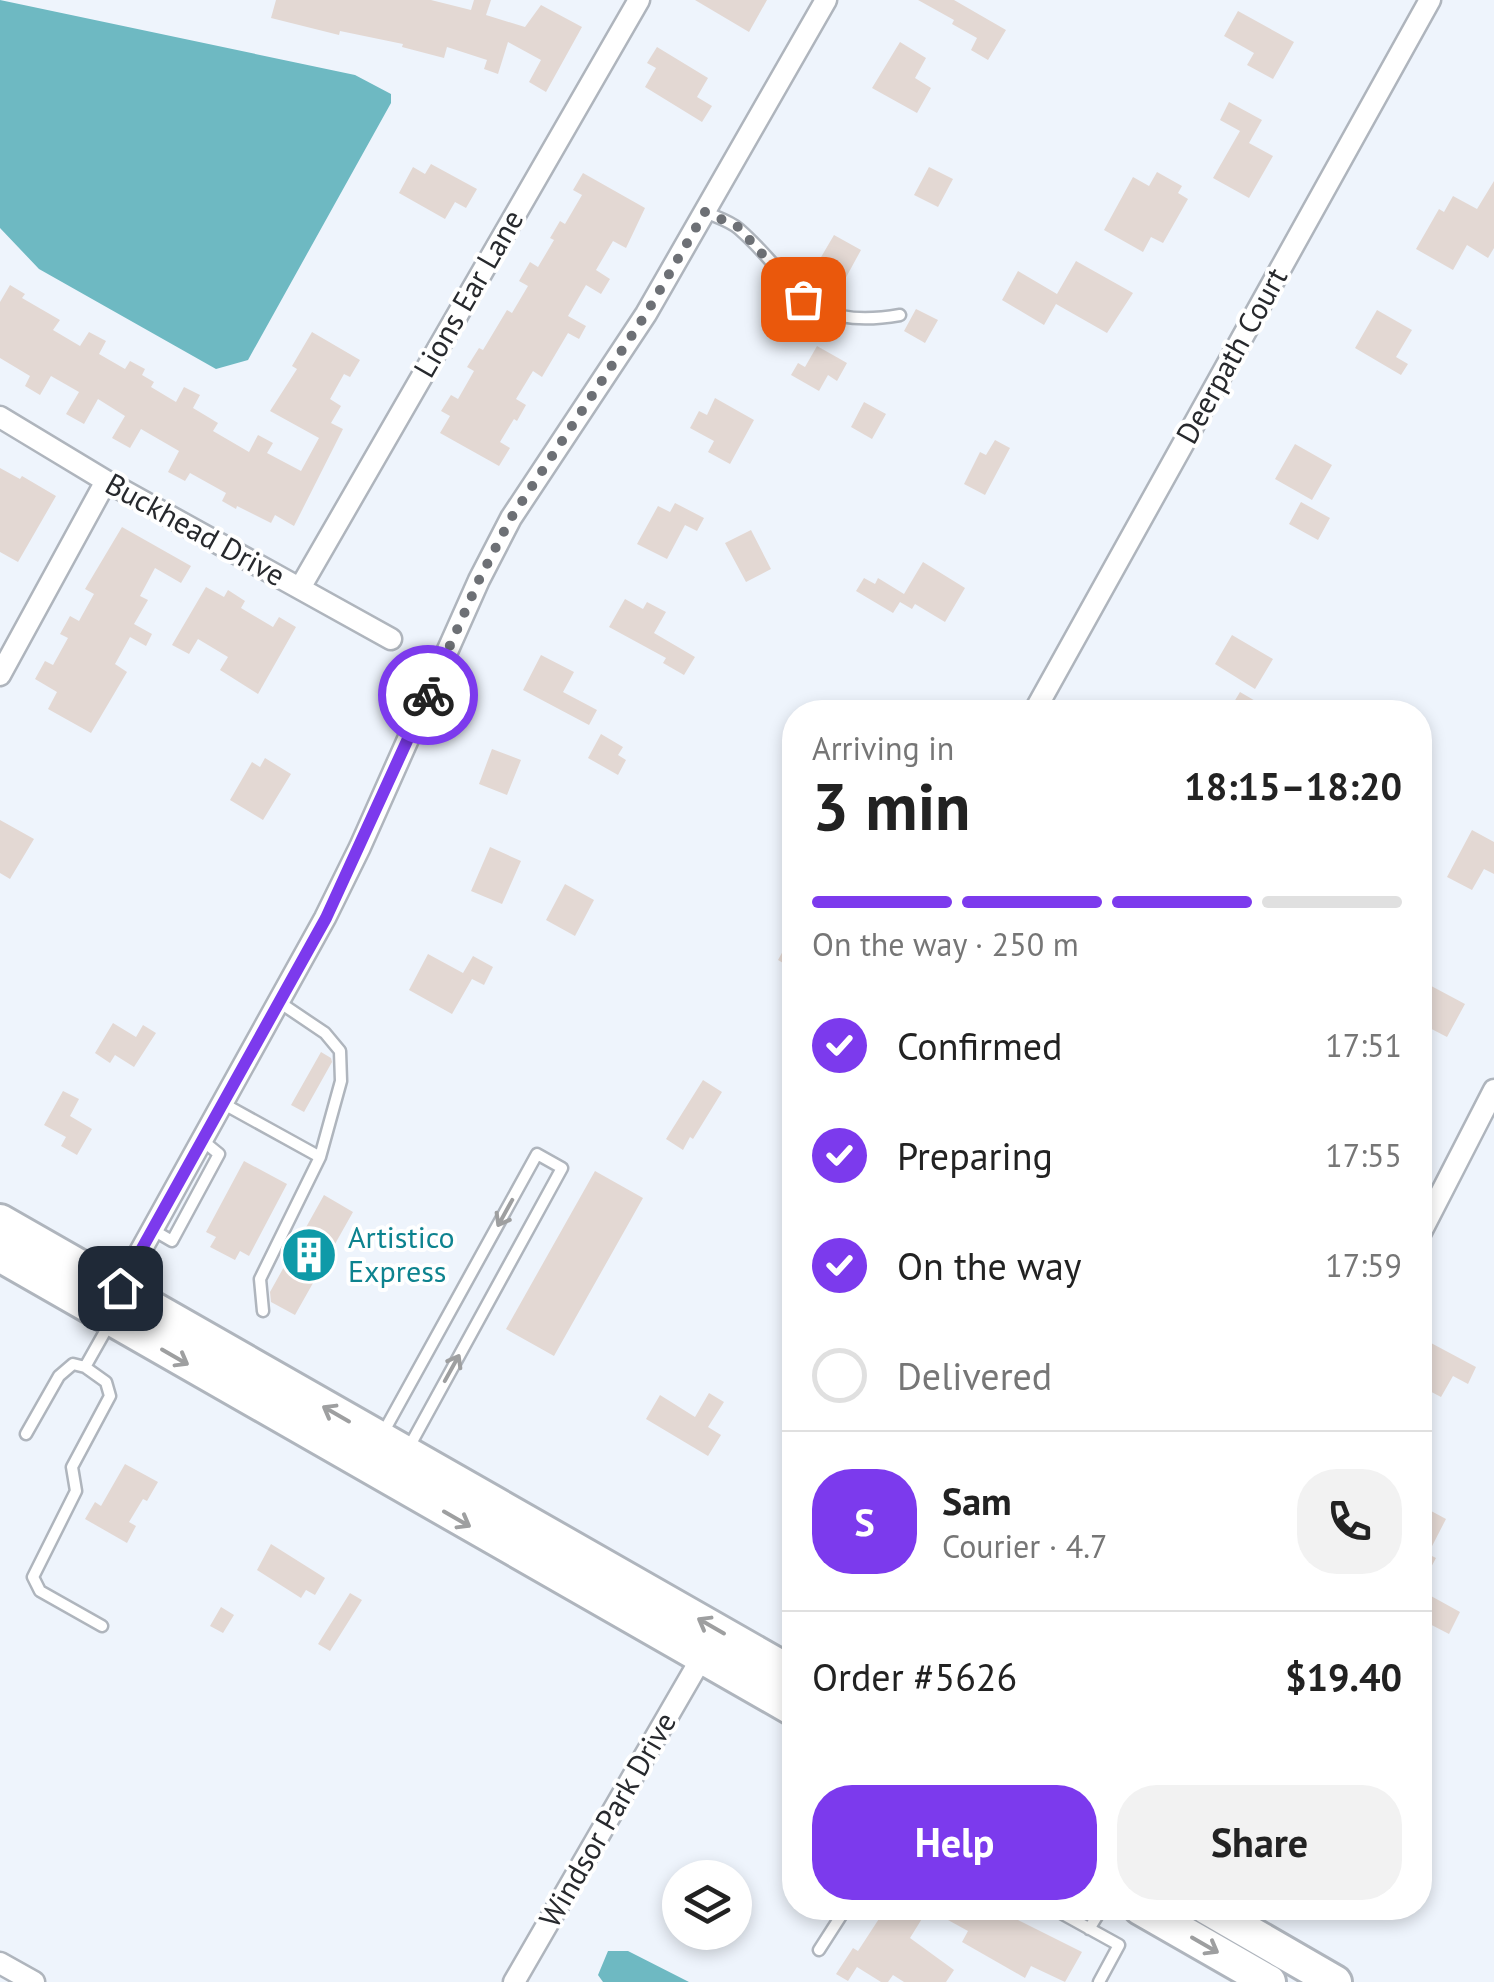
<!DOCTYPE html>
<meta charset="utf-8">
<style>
:root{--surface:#fff;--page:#f2f2f2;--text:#222;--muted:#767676;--line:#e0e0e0;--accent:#7c3aed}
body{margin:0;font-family:"PT Sans",sans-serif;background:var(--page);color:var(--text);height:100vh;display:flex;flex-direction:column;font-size:38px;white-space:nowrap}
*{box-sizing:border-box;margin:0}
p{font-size:32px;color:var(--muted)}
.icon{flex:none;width:55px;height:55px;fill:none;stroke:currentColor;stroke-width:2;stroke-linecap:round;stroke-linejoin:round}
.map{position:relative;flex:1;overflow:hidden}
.details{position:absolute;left:782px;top:700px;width:650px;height:1220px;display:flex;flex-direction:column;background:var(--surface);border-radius:40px;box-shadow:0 5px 15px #0003}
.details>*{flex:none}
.tools{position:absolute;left:662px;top:1860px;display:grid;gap:20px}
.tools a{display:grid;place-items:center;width:90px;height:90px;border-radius:50%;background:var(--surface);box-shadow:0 5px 15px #0003;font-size:50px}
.pin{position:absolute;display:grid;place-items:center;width:85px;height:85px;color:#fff;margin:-42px;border-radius:20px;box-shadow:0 5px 15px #0006}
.courier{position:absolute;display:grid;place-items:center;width:100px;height:100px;margin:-50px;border:8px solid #7c3aed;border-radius:50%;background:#fff;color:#222;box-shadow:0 2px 12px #0007}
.head em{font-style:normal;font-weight:700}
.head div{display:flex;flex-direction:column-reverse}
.head{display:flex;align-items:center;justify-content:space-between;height:170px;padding:0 30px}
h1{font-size:65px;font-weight:700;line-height:75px}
.bar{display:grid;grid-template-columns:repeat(4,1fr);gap:15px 10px;align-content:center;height:120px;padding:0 30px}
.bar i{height:12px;border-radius:8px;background:var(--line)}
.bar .on{background:var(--accent)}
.bar p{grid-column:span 4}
.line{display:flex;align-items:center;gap:25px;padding:0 30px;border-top:2px solid var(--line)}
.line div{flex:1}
.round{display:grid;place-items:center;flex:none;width:105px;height:105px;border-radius:40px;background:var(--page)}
ol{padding:0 30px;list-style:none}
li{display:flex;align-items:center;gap:30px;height:110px}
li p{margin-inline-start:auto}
li .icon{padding:10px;border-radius:50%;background:var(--accent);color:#fff;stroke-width:4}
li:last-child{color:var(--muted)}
li i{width:55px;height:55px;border:5px solid var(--line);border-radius:50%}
.button{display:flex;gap:20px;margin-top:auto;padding:20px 30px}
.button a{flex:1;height:115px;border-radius:40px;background:var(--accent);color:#fff;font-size:40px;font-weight:700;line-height:115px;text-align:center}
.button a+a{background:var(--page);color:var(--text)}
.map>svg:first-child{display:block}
.water{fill:#6eb9c2}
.building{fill:#e3d8d3}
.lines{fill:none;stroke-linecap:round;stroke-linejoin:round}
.lane-casing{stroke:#afb5bd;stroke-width:15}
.street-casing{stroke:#afb5bd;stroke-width:25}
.primary-casing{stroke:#afb5bd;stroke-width:38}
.lane{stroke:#fff;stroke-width:10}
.street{stroke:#fff;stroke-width:20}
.primary{stroke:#fff;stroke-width:32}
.oneway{stroke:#9e9fa0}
.done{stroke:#6d7075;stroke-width:10;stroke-dasharray:0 18}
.route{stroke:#7c3aed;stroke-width:12}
.labels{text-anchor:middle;stroke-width:8;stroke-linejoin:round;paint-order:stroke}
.street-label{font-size:30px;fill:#27292d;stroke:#fff}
.culture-label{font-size:30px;fill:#0d838f;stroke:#fff;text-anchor:start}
</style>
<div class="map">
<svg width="1494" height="1982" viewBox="0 0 1494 1982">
<rect width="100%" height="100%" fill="#eef4fc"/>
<!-- water -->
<path class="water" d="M0,0L355,75L391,94V103L248,360L216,369L39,269L0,228Z
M608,1951H628L689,1982H603L598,1975Z"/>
<!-- building -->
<path class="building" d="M276,0H431L471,10L474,0H491L486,15L525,27L541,5L582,27L546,92L529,82L541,60L508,42L498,74L484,69L487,60L447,47L444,58L402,47L403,44L340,31L339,35L271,18Z
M695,0H767L749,32Z
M918,0H954L1006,30L988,60L971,50L977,38L952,24L954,20Z
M1238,11L1294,42L1273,79L1247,65L1254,53L1224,36Z
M900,42L926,58L915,78L931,88L917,113L872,88Z
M657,47L708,78L697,97L712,106L702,122L645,87L656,68L647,63Z
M1229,102L1262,120L1249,143L1273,156L1249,198L1213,178L1240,131L1220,120Z
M431,164L477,189L466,208L455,202L445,219L399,193L413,167L425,174Z
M929,167L953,179L938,207L914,195Z
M1157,172L1182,186L1178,193L1188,199L1163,243L1151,237L1143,252L1104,230L1133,177L1149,186Z
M583,173L645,208L626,248L613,241L596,270L610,279L601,294L586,285L568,316L586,326L579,339L568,333L542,377L533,371L516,399L526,405L517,421L514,419L500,442L510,448L499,466L440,433L450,416L441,411L451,395L458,399L474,371L467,367L479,348L483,350L507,310L512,313L528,286L519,281L530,262L538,267L554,240L550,238L560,221L565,224L582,195L573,190Z
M1494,181V248L1488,258L1467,245L1453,270L1416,249L1439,209L1444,212L1453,196L1477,209Z
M834,235L861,250L838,292L810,276Z
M1076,261L1133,293L1107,333L1056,304L1044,325L1002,300L1018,271L1057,294Z
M10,285L25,294L22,298L60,320L53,330L80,346L89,332L106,341L99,354L125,369L130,361L145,369L142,375L154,382L151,387L176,402L184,387L200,395L193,408L218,423L213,431L249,452L258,435L273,443L267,453L301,471L319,438L270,411L297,369L292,366L312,332L360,360L350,377L344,374L330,399L341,406L331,423L343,429L294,526L275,515L271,523L237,506L236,509L222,501L226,493L190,473L185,481L168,472L179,451L141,429L130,448L112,438L125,416L98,399L84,424L66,414L79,392L51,376L40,395L25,386L30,376L0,358V302Z
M916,309L938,320L925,343L904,331Z
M1377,310L1412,330L1396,357L1408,364L1401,375L1355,348Z
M817,346L847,363L837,381L828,375L819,391L791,375L798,363L805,367Z
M715,398L754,420L730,464L708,452L714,441L690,428L699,411L707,415Z
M864,402L886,414L872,439L851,427Z
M995,440L1010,448L985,495L964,484L980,452L986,455Z
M1295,444L1332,465L1312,500L1275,479Z
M0,468L20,479L22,476L56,496L18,562L0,552Z
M1301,502L1330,518L1318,540L1289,524Z
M675,503L704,518L697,531L685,525L667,559L637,544L658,506L670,512Z
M122,527L191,566L181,583L155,568L140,596L148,600L134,624L152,634L146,646L130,637L115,664L127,672L91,733L48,709L57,692L35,679L45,661L53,665L68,638L60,634L70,616L79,621L94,594L85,589Z
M751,530L771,569L746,582L725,543Z
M923,562L965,588L945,622L915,604L912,609L900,602L893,613L856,591L864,578L875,584L878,578L904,594Z
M206,587L224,597L228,590L245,601L241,608L273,627L279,617L296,627L258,694L220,670L228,657L198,639L189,654L172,645Z
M625,599L643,609L647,602L666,612L654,633L695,657L684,675L663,663L666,658L609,627Z
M1232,635L1273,659L1255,689L1215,664Z
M541,655L574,672L563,692L597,710L589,725L523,690Z
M1240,692L1274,712H1228Z
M601,734L623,747L618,755L626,760L618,775L588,758Z
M492,749L521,760L507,795L479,784Z
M265,758L291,774L263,820L230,800L252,762L260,767Z
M0,820L34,839L10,879L0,873Z
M1472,830L1494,842V874L1484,869L1472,890L1447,877Z
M490,847L521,861L502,904L471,891Z
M565,884L594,900L575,936L546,920Z
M795,929V970L778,960Z
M428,954L463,973L473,956L493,967L484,985L472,979L452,1014L409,990Z
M1420,980L1465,1004L1447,1037L1420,1023Z
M113,1023L136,1037L143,1025L156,1033L134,1067L115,1055L110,1063L95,1053Z
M321,1052L331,1058L332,1062L304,1112L291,1105Z
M703,1080L722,1092L693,1139L690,1137L683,1150L666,1139Z
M63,1091L79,1099L70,1116L92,1129L77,1155L61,1146L66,1137L44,1125Z
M244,1161L287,1184L249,1256L240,1251L235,1260L210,1247L216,1237L206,1232Z
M595,1171L643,1198L554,1356L506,1329Z
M324,1195L353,1212L295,1315L271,1302L270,1292Z
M1431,1343L1476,1367L1468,1384L1453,1376L1441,1397L1420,1386V1363Z
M709,1393L724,1402L708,1427L721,1435L708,1456L646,1419L660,1395L695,1417Z
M125,1464L158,1482L147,1501L143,1499L129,1522L136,1526L127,1543L85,1519L95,1502L101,1506Z
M1420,1505L1446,1519L1428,1554L1436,1558L1420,1588Z
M271,1544L325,1578L315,1595L306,1590L301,1598L257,1570Z
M350,1593L362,1600L330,1651L318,1644Z
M1431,1596L1460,1612L1449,1634L1420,1619Z
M221,1607L234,1615L223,1633L210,1626Z
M886,1908H994L1082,1952L1065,1982L1031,1966L1025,1978L962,1942L968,1931L928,1909L910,1938L954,1970L946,1982H904L893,1975L888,1982H881L857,1967L848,1981L836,1974L853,1948L858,1951Z"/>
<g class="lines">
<!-- lane casing -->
<g class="lane-casing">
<path id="lane" d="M705,212C716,217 730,221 739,229C801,283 801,332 900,315
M224,1104L320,1157
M153,1230L172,1241L219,1154L203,1141
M263,1311L260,1279L320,1157L341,1081L340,1051L325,1033L279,1002
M383,1433L537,1154L562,1168L408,1449
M26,1434L59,1376L73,1364L85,1367
M102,1626L40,1591L33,1577L76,1491L72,1467L110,1396L106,1382L85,1367L111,1321
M1052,1908L1119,1945L1099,1982
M1089,1929L1102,1908
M819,1950L846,1908"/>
</g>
<!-- street casing -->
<g class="street-casing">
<path id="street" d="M0,417L106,481L391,639
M300,588L639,0
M0,675L106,481
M1034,712L1430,0
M1420,1234L1494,1090
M120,1288L325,918L360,847L479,580L511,518L646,314L826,0
M0,1963L34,1982
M514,1982L702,1657"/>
</g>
<!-- primary casing -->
<g class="primary-casing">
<path id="primary" d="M0,1221L795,1675
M0,1255L795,1710
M1140,1908L1269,1982
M1207,1908L1335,1982"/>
</g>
<!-- lane -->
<use href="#lane" class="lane"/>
<!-- street -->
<use href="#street" class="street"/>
<!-- primary -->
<use href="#primary" class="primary"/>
</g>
<!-- one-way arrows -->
<defs><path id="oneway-shaft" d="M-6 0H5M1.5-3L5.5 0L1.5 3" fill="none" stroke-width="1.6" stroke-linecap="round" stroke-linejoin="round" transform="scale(2.5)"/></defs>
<g class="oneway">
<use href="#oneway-shaft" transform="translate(505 1213) rotate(119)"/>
<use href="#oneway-shaft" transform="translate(175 1357) rotate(30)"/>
<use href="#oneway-shaft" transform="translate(452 1368) rotate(-61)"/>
<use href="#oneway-shaft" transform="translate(336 1414) rotate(-150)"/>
<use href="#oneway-shaft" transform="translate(457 1519) rotate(30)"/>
<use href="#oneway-shaft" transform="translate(711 1626) rotate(-150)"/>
<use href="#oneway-shaft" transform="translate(1205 1945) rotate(30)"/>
</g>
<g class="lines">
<!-- done -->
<path class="done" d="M428,695L479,580L511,518L646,314L705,212L737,226L803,299"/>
<!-- route -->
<path class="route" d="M120,1288L326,918L428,695"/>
</g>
<!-- icons -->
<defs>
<g id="building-disc" transform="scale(2.875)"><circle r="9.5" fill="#0f9aa8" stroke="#fff"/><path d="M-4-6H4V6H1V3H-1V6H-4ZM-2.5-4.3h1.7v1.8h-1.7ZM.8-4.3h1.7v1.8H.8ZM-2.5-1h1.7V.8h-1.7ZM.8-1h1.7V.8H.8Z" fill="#fff"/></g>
</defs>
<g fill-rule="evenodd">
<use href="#building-disc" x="309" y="1255"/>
</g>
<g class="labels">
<!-- street labels -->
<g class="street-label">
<text transform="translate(469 294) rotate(-60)" y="10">Lions Ear Lane</text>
<text transform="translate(1232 356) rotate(-61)" y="10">Deerpath Court</text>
<text transform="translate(195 530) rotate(29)" y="10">Buckhead Drive</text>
<text transform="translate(608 1820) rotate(-60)" y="10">Windsor Park Drive</text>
</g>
<!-- culture labels -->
<g class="culture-label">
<text x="348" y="1248">Artistico<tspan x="348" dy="34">Express</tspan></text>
</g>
</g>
</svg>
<div class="tools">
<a><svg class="icon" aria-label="layers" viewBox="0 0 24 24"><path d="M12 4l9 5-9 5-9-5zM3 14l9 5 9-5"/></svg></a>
</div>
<div class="pin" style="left:803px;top:299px;background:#ea580c"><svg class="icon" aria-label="bag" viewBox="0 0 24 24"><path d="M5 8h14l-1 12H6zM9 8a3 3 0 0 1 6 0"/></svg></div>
<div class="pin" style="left:120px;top:1288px;background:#1f2937"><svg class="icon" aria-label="home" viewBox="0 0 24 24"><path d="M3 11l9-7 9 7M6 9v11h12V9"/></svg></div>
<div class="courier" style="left:428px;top:695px"><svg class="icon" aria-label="bike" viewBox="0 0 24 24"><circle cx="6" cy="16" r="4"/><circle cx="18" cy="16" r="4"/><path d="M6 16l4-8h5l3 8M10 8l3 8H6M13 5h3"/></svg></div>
<section class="details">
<div class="head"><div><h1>3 min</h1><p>Arriving in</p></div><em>18:15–18:20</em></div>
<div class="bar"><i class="on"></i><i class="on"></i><i class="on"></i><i></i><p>On the way · 250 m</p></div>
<ol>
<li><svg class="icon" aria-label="check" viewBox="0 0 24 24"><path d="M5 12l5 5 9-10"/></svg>Confirmed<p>17:51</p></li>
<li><svg class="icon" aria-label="check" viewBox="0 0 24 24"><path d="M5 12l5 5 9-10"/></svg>Preparing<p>17:55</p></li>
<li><svg class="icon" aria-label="check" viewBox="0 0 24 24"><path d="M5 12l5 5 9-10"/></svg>On the way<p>17:59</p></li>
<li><i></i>Delivered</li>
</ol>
<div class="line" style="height:180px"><b class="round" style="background:var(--accent);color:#fff">S</b><div><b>Sam</b><p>Courier · 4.7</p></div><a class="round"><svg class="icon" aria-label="phone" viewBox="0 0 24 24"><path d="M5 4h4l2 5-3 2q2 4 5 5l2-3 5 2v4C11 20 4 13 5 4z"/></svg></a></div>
<div class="line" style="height:130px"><div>Order #5626</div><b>$19.40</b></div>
<div class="button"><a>Help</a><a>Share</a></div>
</section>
</div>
